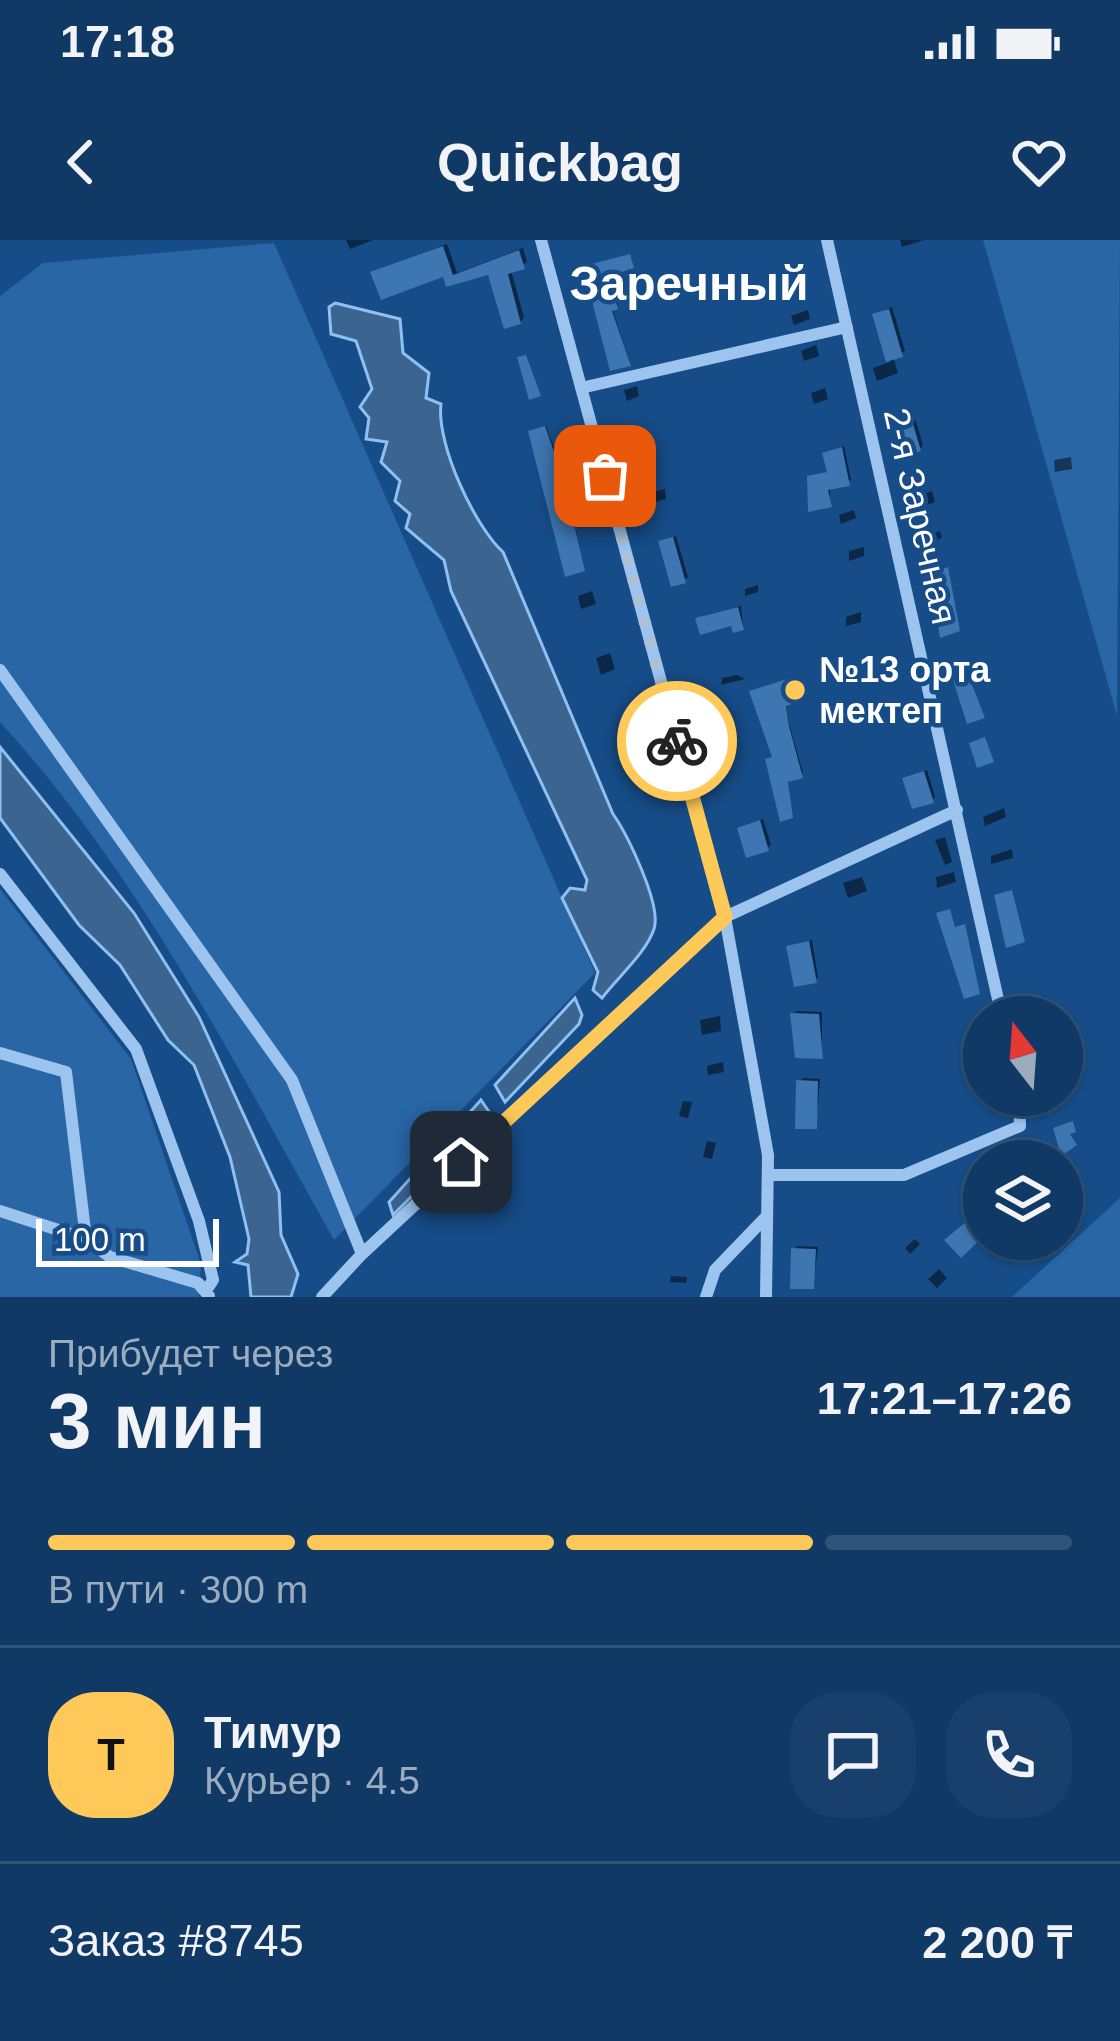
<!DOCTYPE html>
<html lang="ru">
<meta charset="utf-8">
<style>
:root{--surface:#103966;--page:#19406c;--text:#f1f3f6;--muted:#9cacbf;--line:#30537a;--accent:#ffc959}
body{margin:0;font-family:Arial,sans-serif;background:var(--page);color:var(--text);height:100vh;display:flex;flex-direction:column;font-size:45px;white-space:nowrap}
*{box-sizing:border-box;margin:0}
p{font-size:39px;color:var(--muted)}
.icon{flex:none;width:66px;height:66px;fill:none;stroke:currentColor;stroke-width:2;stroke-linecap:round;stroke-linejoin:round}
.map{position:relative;height:1057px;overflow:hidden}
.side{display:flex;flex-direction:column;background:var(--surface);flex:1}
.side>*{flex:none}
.needle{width:78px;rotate:343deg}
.tools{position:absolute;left:963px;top:756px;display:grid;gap:24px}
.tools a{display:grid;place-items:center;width:120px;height:120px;border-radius:50%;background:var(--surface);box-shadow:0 3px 9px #0004,0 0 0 3px var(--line);font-size:60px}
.scale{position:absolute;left:36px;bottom:30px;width:183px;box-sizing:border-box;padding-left:12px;border:6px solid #fff;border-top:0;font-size:33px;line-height:42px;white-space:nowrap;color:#fff;-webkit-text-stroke:9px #164c88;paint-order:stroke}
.pin{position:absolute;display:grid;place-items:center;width:102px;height:102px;color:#fff;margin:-51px;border-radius:24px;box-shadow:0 6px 18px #0006}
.courier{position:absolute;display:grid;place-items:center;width:120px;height:120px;margin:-60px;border:9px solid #ffc959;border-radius:50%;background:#fff;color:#222;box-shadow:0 3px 15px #0007}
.head em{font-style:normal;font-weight:700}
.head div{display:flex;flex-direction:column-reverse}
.head{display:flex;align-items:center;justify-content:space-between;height:204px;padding:0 48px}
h1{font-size:78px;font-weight:700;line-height:90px}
.bar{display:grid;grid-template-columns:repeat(4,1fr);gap:18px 12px;align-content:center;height:144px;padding:0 48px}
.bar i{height:15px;border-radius:9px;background:var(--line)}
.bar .active{background:var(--accent)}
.bar p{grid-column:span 4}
.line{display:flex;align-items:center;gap:30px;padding:0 48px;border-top:3px solid var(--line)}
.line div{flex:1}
.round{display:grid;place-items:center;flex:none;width:126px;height:126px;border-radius:48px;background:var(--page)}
.status{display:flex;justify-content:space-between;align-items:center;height:84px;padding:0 60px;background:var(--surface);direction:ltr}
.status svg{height:33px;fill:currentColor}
header{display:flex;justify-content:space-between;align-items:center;height:156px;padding:0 48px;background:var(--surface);font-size:54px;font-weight:700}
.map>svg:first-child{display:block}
.green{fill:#2866a6}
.water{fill:#3c6490;stroke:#8ec0f1;stroke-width:3}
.shadow{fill:#0007}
.building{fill:#3e76b1}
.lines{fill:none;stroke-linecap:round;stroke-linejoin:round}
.minor{stroke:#9cc4ee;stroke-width:12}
.done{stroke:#adc0d5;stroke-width:12;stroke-dasharray:0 21.6}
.route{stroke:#ffc959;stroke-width:15}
.poi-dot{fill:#ffc959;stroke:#164c88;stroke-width:4.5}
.labels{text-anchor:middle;stroke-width:9;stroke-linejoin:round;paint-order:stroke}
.street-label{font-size:36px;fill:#fff;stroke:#164c88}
.poi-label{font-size:36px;font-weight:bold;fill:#fff;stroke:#164c88;text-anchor:start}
.district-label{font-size:48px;font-weight:bold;fill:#fff;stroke:#164c88}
</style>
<div class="status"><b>17:18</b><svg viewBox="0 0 49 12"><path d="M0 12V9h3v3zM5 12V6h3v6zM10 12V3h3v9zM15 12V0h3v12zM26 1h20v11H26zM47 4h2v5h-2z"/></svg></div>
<header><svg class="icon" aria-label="back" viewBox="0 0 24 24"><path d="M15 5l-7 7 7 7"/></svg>Quickbag<svg class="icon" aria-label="heart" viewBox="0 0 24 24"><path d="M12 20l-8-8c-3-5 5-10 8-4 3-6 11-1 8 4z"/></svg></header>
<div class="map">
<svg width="1120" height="1057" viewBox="0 0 1120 1057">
<rect width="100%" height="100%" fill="#164c88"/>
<!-- green -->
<path class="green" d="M983,0H1120L1117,476L992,31Z
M274,3L595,733L334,1000C233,821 140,635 0,482V56L43,23Z
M0,649L131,819L201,1024L199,1057H0Z
M1120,958V1057H1012Z"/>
<!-- water -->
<path class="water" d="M335,63L400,79L403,113L429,133L426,158L441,164C436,205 476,288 503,312L613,574C627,594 662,665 654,689C646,713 618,737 602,758L593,750L598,732L562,658L570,648L585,650L587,640L451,351L444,320L406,288L410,274L395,261L400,241L381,222L387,202L366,199L369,178L360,167L372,149L356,101L331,94L329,67Z
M0,507L134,673L199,777L279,952L281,995L298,1034L291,1057H251L248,1025L235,1022L247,1014L249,999L230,917L194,825L168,800L120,725L79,685L0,578Z
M575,758L582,775L579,784L505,862L495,845Z
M481,860L492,876L393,975L389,962Z"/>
<!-- shadow -->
<path class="shadow" d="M346,0H373L350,9Z
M900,0H924L902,7Z
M447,4L457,33L523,8L527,22L511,30L524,78L520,82L490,31L448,44L445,34L374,32Z
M798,32L801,41L787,46L785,37Z
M615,55L618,65L612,68L630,123L597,61Z
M892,67L905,111L893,117L898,133L877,141L873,128L890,122L876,74Z
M808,70L810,79L794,85L791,76Z
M816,105L819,116L804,121L801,111Z
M637,146L639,156L627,161L624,150Z
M825,148L828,159L814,164L811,153Z
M912,168L923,205L920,209L897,175Z
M546,186L565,237L584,328L532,190Z
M651,203L652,211L638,215L637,207Z
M844,206L851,240L830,247V264L811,268L810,237L830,231L825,214Z
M1071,217L1072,229L1055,232L1054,220Z
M665,249L666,259L650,263L649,253Z
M932,251L935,262L919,268L916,257Z
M854,270L856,278L841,284L839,275Z
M940,291L942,298L927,304L925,296Z
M676,296L688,337L684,340L661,302Z
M864,307V316L849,321V311Z
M758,345V352L745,356V349Z
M592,351L596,364L581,369L578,356Z
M741,366L743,388L698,379L702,376Z
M861,372V382L846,386V377Z
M610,413L615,429L601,435L596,418Z
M737,435L745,439L721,445L722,438Z
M789,440L794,459L786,463L789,483L803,533L788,539L791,576L753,450Z
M927,530L935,557L932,560L905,538Z
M1004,568L1006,577L985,586L983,577Z
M763,579L771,605L767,608L740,588Z
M945,597L952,622L945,625L935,600Z
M1012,609L1013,618L991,624V616Z
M954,632L956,642L937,648L936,637Z
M862,637L867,651L848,658L843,643Z
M812,700L818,737L815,740L789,707Z
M1045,756L1046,768L1025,774L1023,762Z
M797,771L822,772V816L793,774Z
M720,776L721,791L702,795L700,780Z
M984,780V796L977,798L973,784Z
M723,822L724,832L708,835L707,826Z
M803,838L820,839L816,886L799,842Z
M984 860a8 8 0 1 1 16 0a8 8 0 1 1-16 0Z
M1041,855H1057L1059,863L1045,868Z
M683,861L692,862L688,878L679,876Z
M707,901L716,903L712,919L703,917Z
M915,999L920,1004L910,1014L905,1008Z
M797,1006L818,1007L813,1046L794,1010Z
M939,1029L947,1038L937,1048L928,1039Z
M671,1036L687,1037L686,1043L670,1042Z"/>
<!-- building -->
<path class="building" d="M443,6L453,35L519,10L525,29L508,34L521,84L504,89L488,35L446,47L443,37L381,60L370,32Z
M630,14L634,28L588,43L584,26Z
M614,55L618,69L612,71L631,126L610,131L592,61Z
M889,69L903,117L886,122L872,74Z
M526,115L541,156L529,160L517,117Z
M909,170L921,211L906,216L894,174Z
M545,186L564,240L585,331L565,337L528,191Z
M842,207L850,246L828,250L832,267L808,272L807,236L827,232L822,213Z
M673,297L686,343L671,347L658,301Z
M948,327L960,391L940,398L930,332Z
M738,367L744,390L733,393L731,386L700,395L695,378Z
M967,432L985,478L967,484L952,437Z
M787,439L794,463L786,466L789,486L803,538L788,542L793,578L780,582L765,519L772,517L749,451Z
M985,497L994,522L977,528L969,503Z
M924,531L934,563L912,569L902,538Z
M760,580L769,611L746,618L737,588Z
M1012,650L1025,702L1006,708L994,655Z
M950,669L955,687L965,684L980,754L964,759L936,673Z
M809,701L817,743L794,747L786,706Z
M790,773L819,774L823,819L795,818Z
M796,840L818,841L817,889H795Z
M1073,881L1076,892L1070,894L1077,905L1061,916L1053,888Z
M984,967V996L961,1018L944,1000Z
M791,1008L816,1009L814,1049H790Z"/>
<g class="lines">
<!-- minor -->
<path class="minor" d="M541,0L725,677L768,915L766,1057
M827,0L1002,777
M581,148L847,87
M0,430L292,840L362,1014
M0,634L136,809L199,981L213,1040L207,1049
M0,813L66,832L86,999
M770,935H904L1020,886L1019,855
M0,971L86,999L110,1017L198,1043L209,1056
M322,1057L362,1014L725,677L957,570
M706,1057L715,1030L766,977"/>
</g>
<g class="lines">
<!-- done -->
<path class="done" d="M605,236L677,501"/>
<!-- route -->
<path class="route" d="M461,922L725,677L677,501"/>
</g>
<!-- markers -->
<circle class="poi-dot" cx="795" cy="450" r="12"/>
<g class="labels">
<!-- street labels -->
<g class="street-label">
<text transform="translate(921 276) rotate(77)" y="13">2-я Заречная</text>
</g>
<!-- poi labels -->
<g class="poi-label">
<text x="819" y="442">№13 орта<tspan x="819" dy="41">мектеп</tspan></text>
</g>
<!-- district labels -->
<g class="district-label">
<text x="689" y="60">Заречный</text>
</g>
</g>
</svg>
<div class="tools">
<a><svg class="needle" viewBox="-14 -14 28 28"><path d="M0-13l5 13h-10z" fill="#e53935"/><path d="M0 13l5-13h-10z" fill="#9cacbf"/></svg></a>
<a><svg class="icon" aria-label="layers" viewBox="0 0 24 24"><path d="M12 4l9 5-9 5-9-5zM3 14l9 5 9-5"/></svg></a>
</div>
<div class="scale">100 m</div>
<div class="pin" style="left:605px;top:236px;background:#ea580c"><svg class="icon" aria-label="bag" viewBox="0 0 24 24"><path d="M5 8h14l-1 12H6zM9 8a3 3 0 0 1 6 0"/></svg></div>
<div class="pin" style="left:461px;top:922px;background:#1f2937"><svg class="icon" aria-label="home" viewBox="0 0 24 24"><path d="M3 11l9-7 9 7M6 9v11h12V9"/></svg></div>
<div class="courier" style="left:677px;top:501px"><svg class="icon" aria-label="bike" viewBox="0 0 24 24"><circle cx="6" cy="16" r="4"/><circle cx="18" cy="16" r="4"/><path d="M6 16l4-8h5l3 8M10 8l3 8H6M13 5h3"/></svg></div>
</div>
<section class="side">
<div class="head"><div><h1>3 мин</h1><p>Прибудет через</p></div><em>17:21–17:26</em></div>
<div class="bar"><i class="active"></i><i class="active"></i><i class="active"></i><i></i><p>В пути · 300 m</p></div>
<div class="line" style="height:216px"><b class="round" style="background:var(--accent);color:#111">Т</b><div><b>Тимур</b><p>Курьер · 4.5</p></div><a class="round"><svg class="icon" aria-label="chat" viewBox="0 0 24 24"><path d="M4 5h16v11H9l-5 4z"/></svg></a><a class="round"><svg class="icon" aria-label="phone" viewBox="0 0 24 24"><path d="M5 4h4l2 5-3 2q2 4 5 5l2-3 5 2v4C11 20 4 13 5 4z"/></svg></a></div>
<div class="line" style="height:156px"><div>Заказ #8745</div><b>2 200 ₸</b></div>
</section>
